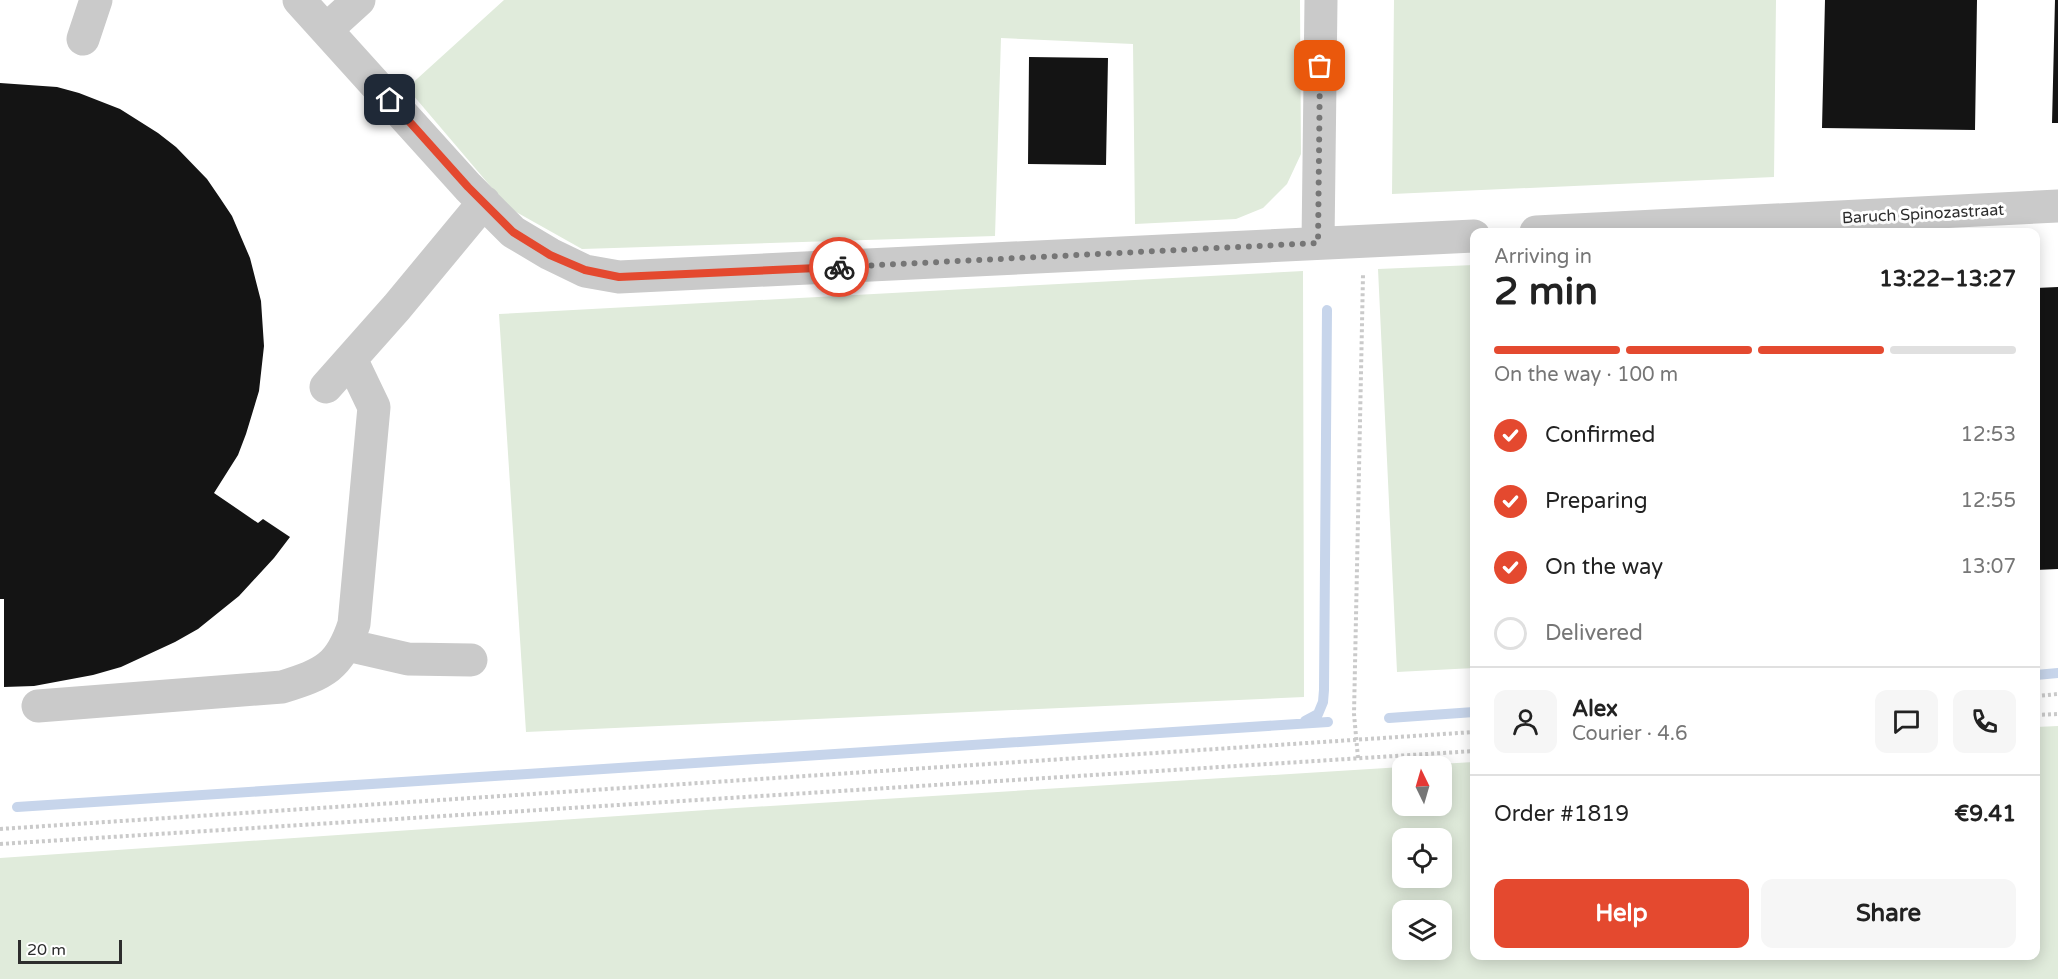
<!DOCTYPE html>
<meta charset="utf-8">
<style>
:root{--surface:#fff;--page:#f6f6f6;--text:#222;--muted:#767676;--line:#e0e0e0;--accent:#e4492f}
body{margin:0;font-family:"Varela Round",sans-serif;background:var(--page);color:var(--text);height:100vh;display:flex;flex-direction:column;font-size:22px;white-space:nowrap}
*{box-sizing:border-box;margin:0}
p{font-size:20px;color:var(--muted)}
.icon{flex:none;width:33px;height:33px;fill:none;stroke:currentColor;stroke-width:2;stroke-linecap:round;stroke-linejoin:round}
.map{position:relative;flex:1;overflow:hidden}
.drawer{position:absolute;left:1470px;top:228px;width:570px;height:732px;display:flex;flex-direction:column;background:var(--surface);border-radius:12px;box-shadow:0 3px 15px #0003}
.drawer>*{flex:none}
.needle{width:39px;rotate:355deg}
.buttons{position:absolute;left:1392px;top:756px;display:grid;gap:12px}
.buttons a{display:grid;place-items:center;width:60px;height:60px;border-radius:12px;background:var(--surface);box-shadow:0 3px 15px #0003;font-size:30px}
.scale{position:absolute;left:18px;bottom:15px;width:104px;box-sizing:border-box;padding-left:6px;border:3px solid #2d2d2d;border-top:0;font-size:16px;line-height:21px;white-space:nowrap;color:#2d2d2d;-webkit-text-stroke:4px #fff;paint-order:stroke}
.pin{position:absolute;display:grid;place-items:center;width:51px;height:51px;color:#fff;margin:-26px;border-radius:12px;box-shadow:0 3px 9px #0006}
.courier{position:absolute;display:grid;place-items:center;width:60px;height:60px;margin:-30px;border:4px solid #e4492f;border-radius:50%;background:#fff;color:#222;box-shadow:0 2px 8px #0007}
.summary em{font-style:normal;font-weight:700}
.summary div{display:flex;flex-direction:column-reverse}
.summary{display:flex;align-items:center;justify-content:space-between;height:102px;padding:0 24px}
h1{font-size:39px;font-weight:700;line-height:45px}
.bar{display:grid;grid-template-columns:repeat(4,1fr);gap:9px 6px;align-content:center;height:72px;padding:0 24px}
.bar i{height:8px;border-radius:4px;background:var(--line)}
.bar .selected{background:var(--accent)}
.bar p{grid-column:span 4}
.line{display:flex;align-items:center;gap:15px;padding:0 24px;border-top:2px solid var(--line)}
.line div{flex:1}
.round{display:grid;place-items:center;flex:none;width:63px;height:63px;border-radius:12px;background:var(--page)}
ol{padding:0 24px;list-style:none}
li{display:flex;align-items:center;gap:18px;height:66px}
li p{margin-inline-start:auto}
li .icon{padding:6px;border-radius:50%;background:var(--accent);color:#fff;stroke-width:4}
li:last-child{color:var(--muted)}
li i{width:33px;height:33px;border:3px solid var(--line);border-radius:50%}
.button{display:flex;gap:12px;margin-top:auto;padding:12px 24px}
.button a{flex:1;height:69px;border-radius:12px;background:var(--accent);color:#fff;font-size:24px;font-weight:700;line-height:69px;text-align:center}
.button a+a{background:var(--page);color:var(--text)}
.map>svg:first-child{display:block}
.green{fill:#e0ebdb;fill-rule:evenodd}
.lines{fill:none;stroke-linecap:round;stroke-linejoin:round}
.stream{stroke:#c7d5eb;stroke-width:10}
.building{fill:#141414}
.path{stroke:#cacaca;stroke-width:4;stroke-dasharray:3 3;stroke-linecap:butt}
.minor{stroke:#cacaca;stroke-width:33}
.done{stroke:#767676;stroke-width:6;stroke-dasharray:0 10.8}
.route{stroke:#e4492f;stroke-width:8}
.labels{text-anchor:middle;stroke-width:6;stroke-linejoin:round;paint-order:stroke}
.street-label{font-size:16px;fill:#2d2d2d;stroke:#fff}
</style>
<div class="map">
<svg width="2058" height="979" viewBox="0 0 2058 979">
<rect width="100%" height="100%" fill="#fff"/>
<!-- green -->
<path class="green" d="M504,0H1300L1301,154L1287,184L1263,208L1236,219L1135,224L1133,44L1001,38L995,236L582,249L509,208L407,88Z
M1394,0H1776L1774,177L1392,194Z
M1474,265V668L1397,672L1378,269Z
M1303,271L1304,697L526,732L499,314Z
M2058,726V979H0V858L736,808L1402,767V806H1442V766H1404L1474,762V956H2036V727ZM1442,838V878H1402V838ZM1442,910V950H1402V910Z"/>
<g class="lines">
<!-- stream -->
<path class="stream" d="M2036,675L2058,673
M1389,718L1474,712
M1305,721L1318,714L1323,702L1324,690L1327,310
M17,807L1328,722"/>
</g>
<!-- building -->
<path class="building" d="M1825,0H1977L1975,130L1822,128Z
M2055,0H2058V123H2052Z
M1029,57L1108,58L1106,165L1028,164Z
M0,83L57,87L79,93L120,109L158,133L176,147L207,179L220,198L232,216L250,258L261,301L264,346L259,391L246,434L238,455L214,493L258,523L263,519L290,537L274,558L239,596L198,629L175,642L121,667L93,675L34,686L4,687V599H0Z
M2058,287V569L2036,570V288Z"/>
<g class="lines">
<!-- path -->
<path class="path" d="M2036,696L2058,694
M2036,715L2058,714
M1358,758L1354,714L1363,275
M0,829L1474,732
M0,844L1474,751"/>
<!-- minor -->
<path class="minor" d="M299,0L468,187L513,232L550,254L585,271L619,277L1474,236
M326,30L359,0
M83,39L96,0
M1536,232L2058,206
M1318,243L1321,0
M326,387L397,307L484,202
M347,645L408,659L471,660
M38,706L282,687C324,674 340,667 354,624L374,407L351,359"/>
</g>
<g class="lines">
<!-- done -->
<path class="done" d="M839,267L1318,243L1320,66"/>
<!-- route -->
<path class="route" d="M390,100L468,187L513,232L550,255L585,270L619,277L839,267"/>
</g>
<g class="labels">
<!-- street labels -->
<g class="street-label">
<text transform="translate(1923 213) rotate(-3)" y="6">Baruch Spinozastraat</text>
</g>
</g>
</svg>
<div class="buttons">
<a><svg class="needle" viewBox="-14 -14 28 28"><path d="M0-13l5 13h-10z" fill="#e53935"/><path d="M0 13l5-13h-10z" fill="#767676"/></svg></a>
<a><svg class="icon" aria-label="locate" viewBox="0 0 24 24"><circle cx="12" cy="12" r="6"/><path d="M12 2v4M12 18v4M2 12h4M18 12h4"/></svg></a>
<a><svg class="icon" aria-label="layers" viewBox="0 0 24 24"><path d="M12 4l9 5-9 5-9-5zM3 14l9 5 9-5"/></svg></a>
</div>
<div class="scale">20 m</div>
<div class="pin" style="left:1320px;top:66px;background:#ea580c"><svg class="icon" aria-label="bag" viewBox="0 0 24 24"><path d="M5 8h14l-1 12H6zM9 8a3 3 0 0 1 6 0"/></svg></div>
<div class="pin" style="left:390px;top:100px;background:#1f2937"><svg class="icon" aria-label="home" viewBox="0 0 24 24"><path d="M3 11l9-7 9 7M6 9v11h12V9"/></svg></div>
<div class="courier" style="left:839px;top:267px"><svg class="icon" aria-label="bike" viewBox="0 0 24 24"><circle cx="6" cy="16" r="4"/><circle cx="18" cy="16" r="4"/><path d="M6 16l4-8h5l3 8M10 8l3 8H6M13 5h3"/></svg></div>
<section class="drawer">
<div class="summary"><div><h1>2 min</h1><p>Arriving in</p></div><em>13:22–13:27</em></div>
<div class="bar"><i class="selected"></i><i class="selected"></i><i class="selected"></i><i></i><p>On the way · 100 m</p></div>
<ol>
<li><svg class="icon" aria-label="check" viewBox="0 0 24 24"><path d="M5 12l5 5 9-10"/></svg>Confirmed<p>12:53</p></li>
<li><svg class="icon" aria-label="check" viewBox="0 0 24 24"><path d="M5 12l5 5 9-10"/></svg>Preparing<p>12:55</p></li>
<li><svg class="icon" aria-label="check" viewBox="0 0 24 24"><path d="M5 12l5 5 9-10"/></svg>On the way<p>13:07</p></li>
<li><i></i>Delivered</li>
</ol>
<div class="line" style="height:108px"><a class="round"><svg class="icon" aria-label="person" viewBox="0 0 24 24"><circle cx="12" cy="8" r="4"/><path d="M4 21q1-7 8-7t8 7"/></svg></a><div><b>Alex</b><p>Courier · 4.6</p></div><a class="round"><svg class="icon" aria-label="chat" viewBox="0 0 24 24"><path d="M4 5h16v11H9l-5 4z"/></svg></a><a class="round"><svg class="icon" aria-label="phone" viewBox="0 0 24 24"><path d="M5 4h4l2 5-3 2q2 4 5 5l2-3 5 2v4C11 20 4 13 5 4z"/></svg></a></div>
<div class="line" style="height:78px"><div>Order #1819</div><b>€9.41</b></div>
<div class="button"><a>Help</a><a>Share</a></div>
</section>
</div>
